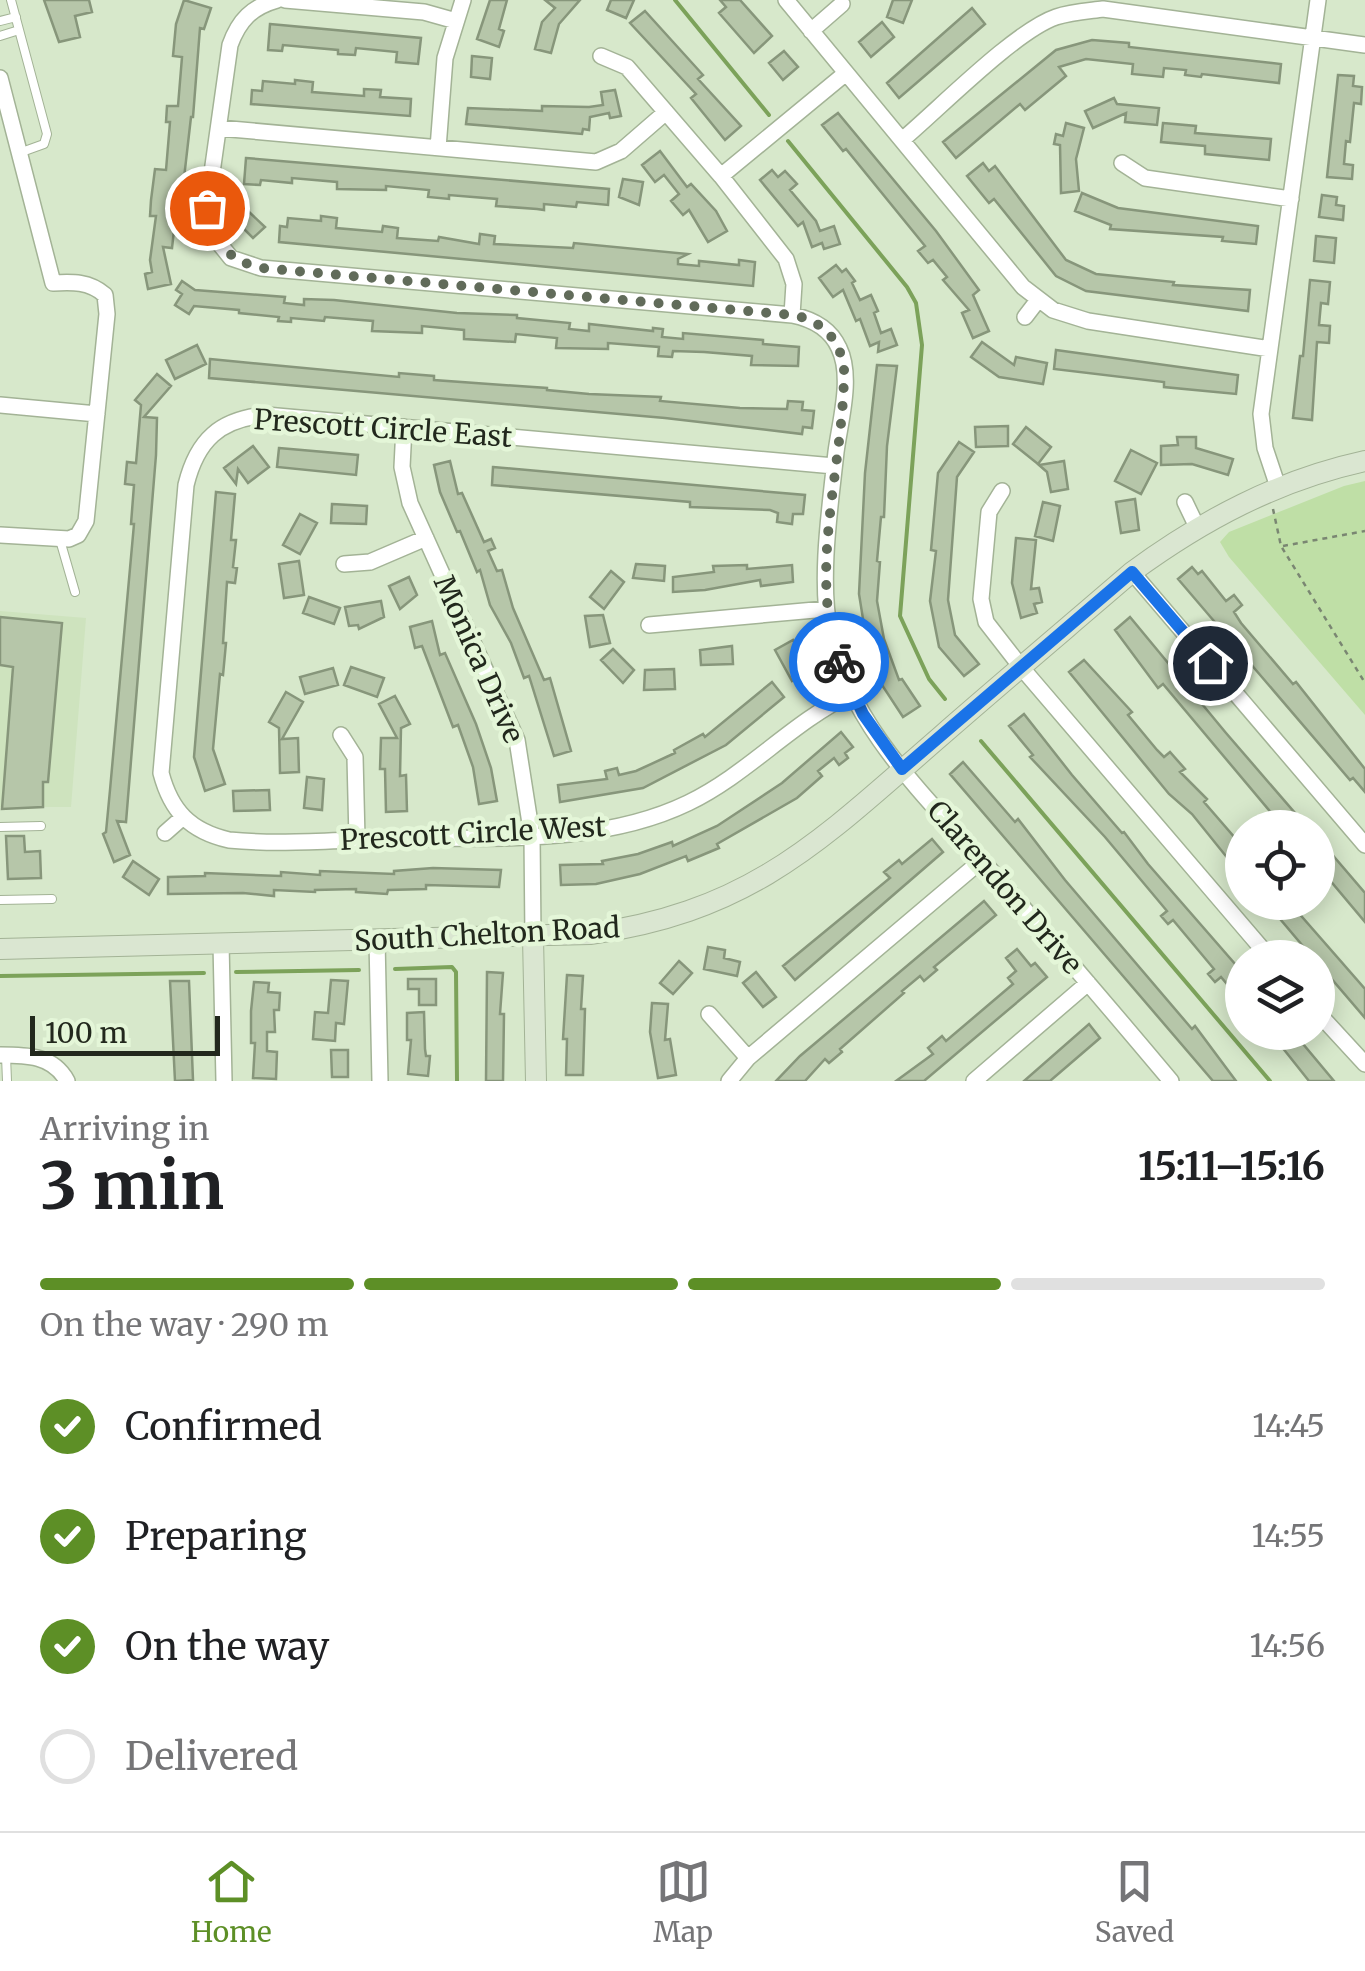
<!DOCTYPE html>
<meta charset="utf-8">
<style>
:root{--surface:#fff;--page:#f2f2f2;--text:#202124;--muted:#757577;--line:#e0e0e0;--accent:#5d8f26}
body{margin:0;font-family:Merriweather,serif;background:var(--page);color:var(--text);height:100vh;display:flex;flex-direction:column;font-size:38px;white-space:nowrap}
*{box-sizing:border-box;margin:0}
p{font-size:32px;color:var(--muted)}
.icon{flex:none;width:55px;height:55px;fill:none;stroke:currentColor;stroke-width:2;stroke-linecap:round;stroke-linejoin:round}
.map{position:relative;height:1081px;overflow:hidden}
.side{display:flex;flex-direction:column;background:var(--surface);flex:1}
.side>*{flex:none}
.tools{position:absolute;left:1225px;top:810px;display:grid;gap:20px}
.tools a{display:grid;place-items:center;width:110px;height:110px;border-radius:50%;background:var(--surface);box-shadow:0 5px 25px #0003;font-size:50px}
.scale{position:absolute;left:30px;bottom:25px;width:190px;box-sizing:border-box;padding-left:10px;border:5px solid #22281d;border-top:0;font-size:28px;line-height:35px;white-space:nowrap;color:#22281d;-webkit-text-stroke:8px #e4f6d8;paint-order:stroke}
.pin{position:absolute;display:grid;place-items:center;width:85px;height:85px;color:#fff;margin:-42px;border:5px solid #fff;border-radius:50%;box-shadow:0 2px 10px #0007}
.courier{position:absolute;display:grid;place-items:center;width:100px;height:100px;margin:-50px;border:8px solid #1a73e8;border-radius:50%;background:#fff;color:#222;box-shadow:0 2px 12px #0007}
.overview em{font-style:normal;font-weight:700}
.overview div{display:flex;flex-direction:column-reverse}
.overview{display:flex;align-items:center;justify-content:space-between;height:170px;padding:0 40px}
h1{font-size:65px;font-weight:700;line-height:75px}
.bar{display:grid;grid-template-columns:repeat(4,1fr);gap:15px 10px;align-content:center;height:120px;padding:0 40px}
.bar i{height:12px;border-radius:8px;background:var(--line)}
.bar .selected{background:var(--accent)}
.bar p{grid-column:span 4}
ol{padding:0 40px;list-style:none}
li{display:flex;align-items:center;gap:30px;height:110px}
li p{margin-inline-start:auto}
li .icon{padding:10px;border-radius:50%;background:var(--accent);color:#fff;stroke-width:4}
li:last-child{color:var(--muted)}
li i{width:55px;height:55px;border:5px solid var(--line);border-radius:50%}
.dock{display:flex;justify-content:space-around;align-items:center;height:140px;border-top:2px solid var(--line);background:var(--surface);font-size:28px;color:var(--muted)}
.dock a{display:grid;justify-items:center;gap:5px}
.dock .selected{color:var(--accent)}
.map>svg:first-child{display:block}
.built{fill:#cee3be}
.green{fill:#bfdfa6}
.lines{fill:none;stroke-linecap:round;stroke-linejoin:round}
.stream{stroke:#7ca25a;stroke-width:4}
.building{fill:#b6c6a9;stroke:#87967b;stroke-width:2.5}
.lane-casing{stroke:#a3b396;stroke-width:10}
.street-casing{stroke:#a3b396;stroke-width:18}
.secondary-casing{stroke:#a3b396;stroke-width:22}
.path{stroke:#7a8672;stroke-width:2.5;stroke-dasharray:5 5;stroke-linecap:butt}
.lane{stroke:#fff;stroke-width:8}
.street{stroke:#fff;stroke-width:15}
.secondary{stroke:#dae6d1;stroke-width:20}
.done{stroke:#616b5a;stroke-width:10;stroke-dasharray:0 18}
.route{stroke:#1a73e8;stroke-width:12}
.labels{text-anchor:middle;stroke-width:9;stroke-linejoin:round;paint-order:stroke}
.street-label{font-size:28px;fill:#22281d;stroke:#e4f6d8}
</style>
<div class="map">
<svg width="1365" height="1081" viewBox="0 0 1365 1081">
<rect width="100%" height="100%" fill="#d7e8cb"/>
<!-- built -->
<path class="built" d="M0,611L86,618L71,807H0Z"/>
<!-- green -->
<path class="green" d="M1365,481V715L1229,557L1220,542L1229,532L1344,486Z"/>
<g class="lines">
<!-- stream -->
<path class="stream" d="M675,0L769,115
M788,141L907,287L916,303L922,345L900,616L929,679L945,699
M981,741L1270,1081
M395,969L452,967L456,972L457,1081
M236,972L359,970
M0,976L204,973"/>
</g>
<!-- building -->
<path class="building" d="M44,0H89L92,12L75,16L80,37L59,42Z
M184,0L211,8L204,29L200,28L193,117H191L183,187L179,186L172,248L163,247L171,284L148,289L145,274L152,272L150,260L156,216H150L151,200L155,169L166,170L170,122H166L167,106H178L182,57L173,56L176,24Z
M490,0H507L499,29L504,31L499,47L477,39Z
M545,0H580L559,24L551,53L535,49L542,22L555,8Z
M611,0H634L626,18L607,10Z
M720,0H740L772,36L754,53L719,13L726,7Z
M893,0H912L903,23L887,17Z
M972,8L985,24L899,98L887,83Z
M645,11L703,75L698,79L741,126L725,140L691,98L696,94L630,23Z
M882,22L894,37L871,57L859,42Z
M270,24L421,38L418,64L396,62L397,52L356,48L355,55L338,54V50L283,45L282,51L268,50Z
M1092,40L1129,43V47L1281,64L1279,83L1202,74L1201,77L1185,75L1186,70L1164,68L1163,77L1132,74L1133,64L1086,59L1059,67L1066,76L1025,110L1020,104L956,158L943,142L1056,50Z
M784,51L798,67L783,80L769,63Z
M472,56L492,58L490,79L471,77Z
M1338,75L1354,76L1353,86L1362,87L1361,104L1354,103L1350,142L1346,141L1344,164L1353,165L1352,179L1327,177Z
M295,80L313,82L312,92L364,96V89L381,90L380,97L411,99L410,116L251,104L252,90L262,91L263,81L295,84Z
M615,90L621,116L610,118L609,113L590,117L589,130L583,129L582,134L466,124L468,108L542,111V106L589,107L603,105L601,92Z
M1114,98L1117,104L1159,108L1157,125L1125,122L1126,113L1093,128L1085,111Z
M838,113L936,231L979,290L973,295L989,331L973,338L962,313L969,310L943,280L947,277L933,260L928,263L918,251L925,246L846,149L843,151L822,125Z
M1066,123L1084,128L1076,159L1079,191L1061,193L1060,145L1054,144L1056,134L1063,136Z
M1163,123L1196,126L1195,133L1271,139L1269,160L1205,154V146L1161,142Z
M660,151L687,187L691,184L716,211L727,231L708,242L689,210L683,215L671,201L679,194L664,175L655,182L642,165Z
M246,158L609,189L608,205L577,202L576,207L544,204V210L537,209L496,206L497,199L449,195V199L428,197L429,190L386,186V190L337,189V182L292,178V183L261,180L260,185L244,184Z
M983,163L989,171L995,166L1066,260L1096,274L1174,282L1173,285L1250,290L1248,311L1086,291L1056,276L994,199L989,203L967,176Z
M772,170L778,177L785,171L797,184L790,190L816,221L820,231L834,226L840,244L824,249L822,243L812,247L803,222L798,226L760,180Z
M623,179L643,182L639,205L619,197Z
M1082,193L1118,208L1258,226L1256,244L1222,241L1223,237L1110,229L1111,225L1075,211Z
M1322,195L1337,197L1336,205L1344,206L1343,220L1319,217Z
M248,211L265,227L253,238L237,222Z
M321,216L337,218L336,228L382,232L383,226L398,228L397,238L438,241L439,237L479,244L480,234L495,236L494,244L573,248L574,243L688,254L678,259V264L699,266V261L739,265V260L755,262L753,286L279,242L280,226L287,227L288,218L321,221Z
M1316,236L1336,238L1334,263L1314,261Z
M836,265L842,272L846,269L855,281L852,283L860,300L871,295L878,311L874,313L881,333L891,329L897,345L878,352L879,342L870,346L860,319L856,321L843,290L833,297L819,278Z
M1310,280L1330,282L1328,304L1321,303L1319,325L1330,326L1329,343L1317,342L1312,420L1293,418L1300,356H1303Z
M182,281L195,290L285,297L284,303L304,305V299L334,300L457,313L517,315V318L570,323L569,329L589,331V324L653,331V328L663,329L662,337L683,339V333L763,340V344L799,347L798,366L751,365L752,356L704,352L673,351L672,357L658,356L659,347L608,343V349L556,348L557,338L516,334L515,342L464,339V330L422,326V333L372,331L373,321L325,317L324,321L291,318V322L278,321L279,317L239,313V310L194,306L189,314L175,305L182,294L176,290Z
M982,342L1014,365L1016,357L1047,363L1043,384L999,377L971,357Z
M197,345L206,364L175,379L166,360Z
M1056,350L1238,375L1236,394L1164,387V382L1054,369Z
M210,359L399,377V373L434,376V380L547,388V390L589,394L661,397L660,401L740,408L787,409L788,401L803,402L802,410L814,411L812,428L803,427L802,434L665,418L209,378Z
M877,365L897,366L887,446L884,517H881L877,561L880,562L877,601L884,639L899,680L902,679L920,706L903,717L880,682L868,650L859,594L865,473Z
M157,374L171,386L144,417L157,418L156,455L126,822L117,821L130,855L114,862L103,834L106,832L110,790L134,524H131L134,485L125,484L127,462L136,463L141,405L135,400Z
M1008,426V446L976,447L975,427Z
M1026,427L1051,447L1038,464L1013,444Z
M1177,437H1196V448L1233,459L1228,475L1192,464L1161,465V446L1178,445Z
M959,442L974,452L957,477L948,600L955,635L979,664L964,676L939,647L930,601L936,551L931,550L938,473Z
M253,446L269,467L248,483L238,469L236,484L224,468Z
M279,448L358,455L356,475L277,467Z
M1131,450L1157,463L1141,494L1115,481Z
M450,461L458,494L462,493L484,542L491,539L495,548L488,551L497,571L502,570L513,608L544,680L550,678L571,751L554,756L529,676L524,678L511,643L490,605L480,570L477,572L460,531L457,532L440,492L434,465Z
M1064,461L1068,489L1051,492L1047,472L1039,465Z
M493,467L805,495L803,514H793L792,524L777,522L778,513L770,510L690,507V502L492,485Z
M216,492L235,494L231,540H236L233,567L237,568L235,583L227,582L223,643H226L223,675L220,674L213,749L225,784L205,791L194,757Z
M1135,499L1139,530L1121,533L1116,502Z
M1043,502L1060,506L1053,541L1035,536Z
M332,504L367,506L366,524L331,523Z
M300,514L317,523L300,554L283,545Z
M1016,538L1036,540L1031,589L1039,588L1042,602L1034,604L1037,613L1021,618L1012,583Z
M299,561L304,595L284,598L279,564Z
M636,564L665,566L664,581L633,578Z
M747,565V569L792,565L793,582L761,586L760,580L705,590L673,592V577L714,572L713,566Z
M1192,567L1198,574L1202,571L1226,601L1234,595L1242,605L1234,612L1241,623L1293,684L1296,682L1365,769V792L1353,778L1350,780L1178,579Z
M611,571L624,582L604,609L590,597Z
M409,577L417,595L400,609L389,586Z
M309,597L340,608L334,624L303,613Z
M381,601L384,617L359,629L358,625L349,626L345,607Z
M603,615L610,643L590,647L585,616Z
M0,617L62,623L48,782H43V807L2,809L13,667L0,665Z
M1130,617L1226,733L1308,828H1284L1163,684L1158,688L1115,630Z
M432,621L440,655L445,653L476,724L491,768L497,801L479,804L473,767L458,725L453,727L422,646L415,648L410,627Z
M793,640L810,671L792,681L775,650Z
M732,646L733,664L701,665L700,650Z
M613,649L634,670L623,683L601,660Z
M1084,660L1132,712L1128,715L1157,750L1164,757L1170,752L1185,769L1180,772L1207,799L1204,802L1242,846V876L1192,814L1169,794L1069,672Z
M351,667L384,678L377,697L344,685Z
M333,668L338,685L305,694L300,677Z
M674,669L675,689L644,690L645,670Z
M772,682L784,697L726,745L643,788L560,802L558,785L607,779L605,771L617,768L619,775L636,771L675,753L674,750L703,734L705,737Z
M286,692L303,702L282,739L298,738L299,772L280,773L279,728L269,722Z
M395,696L410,724L401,728L400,776L406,775L407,811L386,812L385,769H380L381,738H397L379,704Z
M1024,714L1072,775L1122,833L1124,832L1148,864L1242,972V1002L1221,977L1215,982L1208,974L1214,969L1173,920L1168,924L1161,916L1167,911L1105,837L1030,757L1033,755L1009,726Z
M841,732L853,747L845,753L848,758L839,765L834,758L818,771L822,776L797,798L717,844L719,848L688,861L686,856L640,874L596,884L561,885L560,865L603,864L602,861L638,854L672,842L673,846L717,826L782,783Z
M963,762L1015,822L1018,819L1065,880L1192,1029L1195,1026L1236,1081H1213L1123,976L950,774Z
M307,777L324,779L322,810L304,808Z
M269,790L270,810L234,811L233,791Z
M6,836H24L25,852L40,851L41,878L8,879Z
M1318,838L1365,893V922L1318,866Z
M932,839L943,852L795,980L783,966L890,878L884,872L899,860L902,864Z
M133,861L159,879L149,895L123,877Z
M433,868L501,870L499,887L426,885V889L388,890L387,894L356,892V889L315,890V892L274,890V896L243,893L168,894V877L205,876V873L281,876V872L320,875V871L394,874V871Z
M984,901L996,915L934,967L937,970L924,981L920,976L902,991L904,993L840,1049L842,1052L829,1063L825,1059L805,1081H776L800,1056Z
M1275,902H1289L1365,989V1018L1318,963V958H1313L1270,907Z
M708,947L725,950L724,958L740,962L737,976L704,969Z
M1017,949L1031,966L1035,963L1047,977L924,1081H896L933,1054L928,1048L942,1036L946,1041L1013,984L1008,978L1016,971L1006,958Z
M679,961L692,973L673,994L660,983Z
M487,972L503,973L500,1014H504L503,1081H486Z
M756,972L776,997L763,1007L743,983Z
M567,975L583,976L581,1009H585L583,1075H566L567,1039H563Z
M408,979H436V1005H419V989H408Z
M331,980L348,981L344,1024L336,1023L335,1041L313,1039L315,1012L328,1013Z
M170,981H189L193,1080L175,1081Z
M254,982L269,983L268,992L280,993L279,1010H274L275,1032H267V1051L277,1052L276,1079L253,1078L255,1043H251V1011Z
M652,1003L668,1004L665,1040L670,1039L676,1075L658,1078L650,1032Z
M424,1012L425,1049L426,1056H430L428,1076L408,1074L411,1040H407V1013Z
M1089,1024L1100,1038L1050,1081H1024Z
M1270,1032H1293L1334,1081H1309Z
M331,1050H348V1077H332Z"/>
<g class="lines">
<!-- lane casing -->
<g class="lane-casing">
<path id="lane" d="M11,0L47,134L44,144L19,153
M0,21L16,17
M0,36L19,30
M60,540L75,592
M0,827L41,826
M0,900L52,899
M6,1056L7,1081"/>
</g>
<!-- street casing -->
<g class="street-casing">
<path id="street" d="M277,0C252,7 239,20 230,45L207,208L209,223L214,237L231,258L261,268L792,315C812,319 830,328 839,348C853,377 840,421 836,452C830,507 819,580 830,633C852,731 931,801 994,874C1054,943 1113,1012 1171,1081
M285,0L424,12L456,21
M786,0L1023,287L1053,310L1088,321L1270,349
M811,31L842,4
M601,56L627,67L721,176L786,259L794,284L792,315
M0,78L53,283C72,282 89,281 105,295L107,314L86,521L78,535L69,539L0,535
M219,128L596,162L621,151L666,112
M902,140C939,109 1015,31 1056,17C1071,12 1088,11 1103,9L1365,45
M438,148L445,58L463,0
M1122,163L1145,178L1291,199
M721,176L846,73
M1025,317L1038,300
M0,405L97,414
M404,427L402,467L410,503L517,740L532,836L533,937
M834,466L266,415C220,419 197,440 186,485L161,773C171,811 190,831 229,840C281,845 335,840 388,839C486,836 597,847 688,803C748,774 791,723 851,694
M1278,487L1265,448L1261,414L1318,0
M1002,491L989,512L981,599L986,622L1021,667L1270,958
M1185,502L1197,527
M344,564L370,562L426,538
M1132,572L1365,845
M649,625L826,609
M341,735L355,757L357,839
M165,833L182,818
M377,940L380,1081
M221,943L224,1081
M1318,1013L1365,1064
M709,1014L748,1058
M0,1055C26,1055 53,1055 67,1081
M729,1081L748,1058L982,860
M974,1081L1088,983"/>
</g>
<!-- secondary casing -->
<g class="secondary-casing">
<path id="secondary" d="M533,937L536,1081
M0,949L590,934C754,911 822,839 941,736C1004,681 1068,627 1132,572C1203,520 1278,480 1365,461"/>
</g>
<!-- path -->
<path class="path" d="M1273,509L1281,546L1365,683
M1283,546L1365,531"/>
<!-- lane -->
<use href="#lane" class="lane"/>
<!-- street -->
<use href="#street" class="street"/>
<!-- secondary -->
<use href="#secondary" class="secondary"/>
</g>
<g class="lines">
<!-- done -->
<path class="done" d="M207,208C212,242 228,260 261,268L792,315C821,320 838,337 844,366C845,464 807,566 839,662"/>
<!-- route -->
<path class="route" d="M839,662L863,714L902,769L1132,572L1210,663"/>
</g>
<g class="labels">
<!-- street labels -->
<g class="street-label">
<text transform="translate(383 428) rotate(4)" y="10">Prescott Circle East</text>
<text transform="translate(479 659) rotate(66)" y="10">Monica Drive</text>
<text transform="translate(473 833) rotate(-3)" y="10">Prescott Circle West</text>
<text transform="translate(1005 887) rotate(49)" y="10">Clarendon Drive</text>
<text transform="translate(487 934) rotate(-3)" y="10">South Chelton Road</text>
</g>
</g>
</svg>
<div class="tools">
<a><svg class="icon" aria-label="locate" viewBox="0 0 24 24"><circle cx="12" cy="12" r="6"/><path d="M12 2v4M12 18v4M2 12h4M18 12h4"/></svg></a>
<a><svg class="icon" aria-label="layers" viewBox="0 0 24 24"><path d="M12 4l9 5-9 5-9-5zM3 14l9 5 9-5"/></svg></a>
</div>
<div class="scale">100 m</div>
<div class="pin" style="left:207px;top:208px;background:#ea580c"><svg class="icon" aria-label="bag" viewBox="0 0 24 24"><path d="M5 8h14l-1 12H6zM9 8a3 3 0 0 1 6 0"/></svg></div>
<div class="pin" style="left:1210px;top:663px;background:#1f2937"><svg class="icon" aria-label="home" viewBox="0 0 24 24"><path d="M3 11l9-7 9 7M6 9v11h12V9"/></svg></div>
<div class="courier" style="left:839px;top:662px"><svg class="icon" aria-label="bike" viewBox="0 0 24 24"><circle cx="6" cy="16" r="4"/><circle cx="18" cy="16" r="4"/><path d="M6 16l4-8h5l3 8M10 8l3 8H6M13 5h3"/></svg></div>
</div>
<section class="side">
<div class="overview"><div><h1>3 min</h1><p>Arriving in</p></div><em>15:11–15:16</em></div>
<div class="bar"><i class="selected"></i><i class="selected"></i><i class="selected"></i><i></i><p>On the way · 290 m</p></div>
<ol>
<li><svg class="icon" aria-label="check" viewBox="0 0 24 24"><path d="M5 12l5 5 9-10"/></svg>Confirmed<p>14:45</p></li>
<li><svg class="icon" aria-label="check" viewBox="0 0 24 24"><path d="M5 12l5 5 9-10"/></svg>Preparing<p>14:55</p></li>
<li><svg class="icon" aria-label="check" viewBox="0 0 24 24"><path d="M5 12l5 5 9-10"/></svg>On the way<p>14:56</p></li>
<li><i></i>Delivered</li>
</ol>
</section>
<nav class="dock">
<a class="selected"><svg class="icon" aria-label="home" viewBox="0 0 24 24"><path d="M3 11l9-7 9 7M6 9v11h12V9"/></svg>Home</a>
<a><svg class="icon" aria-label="map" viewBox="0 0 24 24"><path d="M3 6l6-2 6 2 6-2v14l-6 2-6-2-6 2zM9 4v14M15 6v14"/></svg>Map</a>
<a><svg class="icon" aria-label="saved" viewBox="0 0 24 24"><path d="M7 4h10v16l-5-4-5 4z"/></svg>Saved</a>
</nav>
